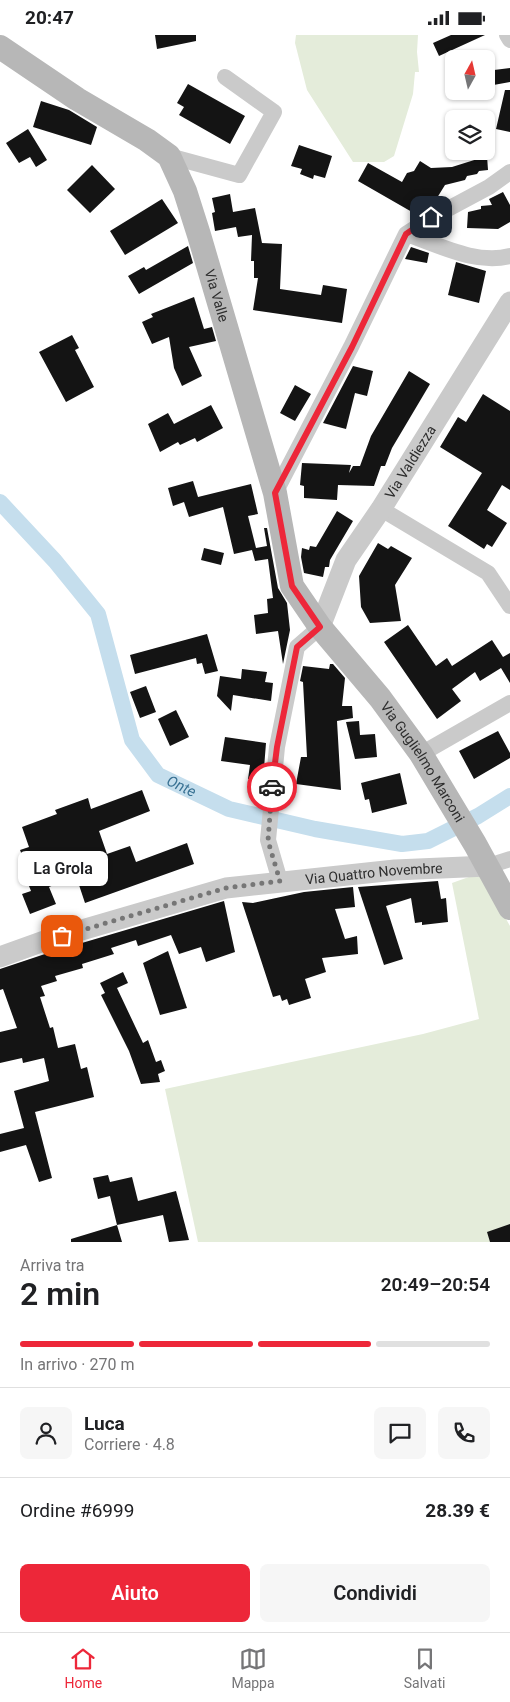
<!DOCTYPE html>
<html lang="it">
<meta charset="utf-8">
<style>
:root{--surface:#fff;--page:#f6f6f6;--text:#202124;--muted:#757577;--line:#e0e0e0;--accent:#ed2739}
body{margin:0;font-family:Roboto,sans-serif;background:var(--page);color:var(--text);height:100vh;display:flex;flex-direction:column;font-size:19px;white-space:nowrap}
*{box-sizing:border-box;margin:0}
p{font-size:16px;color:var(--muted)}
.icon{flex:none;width:28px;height:28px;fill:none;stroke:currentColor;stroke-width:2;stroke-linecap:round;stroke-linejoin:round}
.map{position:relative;height:1207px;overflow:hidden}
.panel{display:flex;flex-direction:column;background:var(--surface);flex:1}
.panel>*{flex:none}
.needle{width:32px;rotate:8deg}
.tools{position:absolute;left:445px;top:15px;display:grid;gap:10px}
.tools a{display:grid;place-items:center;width:50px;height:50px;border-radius:8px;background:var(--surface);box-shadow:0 1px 4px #0004;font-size:25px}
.pin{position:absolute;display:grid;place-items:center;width:42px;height:42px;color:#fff;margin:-21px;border-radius:10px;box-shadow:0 2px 8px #0006}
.courier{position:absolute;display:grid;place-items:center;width:50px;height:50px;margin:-25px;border:4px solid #ed2739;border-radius:50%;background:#fff;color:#222;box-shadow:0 1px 6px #0007}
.bubble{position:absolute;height:35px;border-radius:8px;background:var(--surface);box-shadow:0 1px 4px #0004;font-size:16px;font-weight:600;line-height:35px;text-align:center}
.overview em{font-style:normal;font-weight:600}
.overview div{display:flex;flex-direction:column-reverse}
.overview{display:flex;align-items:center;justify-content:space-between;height:85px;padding:0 20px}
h1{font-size:32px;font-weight:600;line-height:38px}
.bar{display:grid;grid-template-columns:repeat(4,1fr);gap:8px 5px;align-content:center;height:60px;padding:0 20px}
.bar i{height:6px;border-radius:4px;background:var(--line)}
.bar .selected{background:var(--accent)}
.bar p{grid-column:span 4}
.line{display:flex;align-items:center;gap:12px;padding:0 20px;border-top:1px solid var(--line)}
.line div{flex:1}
.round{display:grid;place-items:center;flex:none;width:52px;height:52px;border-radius:8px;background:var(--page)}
.action{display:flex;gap:10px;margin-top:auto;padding:10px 20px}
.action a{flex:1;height:58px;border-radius:8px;background:var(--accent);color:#fff;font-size:20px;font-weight:600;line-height:58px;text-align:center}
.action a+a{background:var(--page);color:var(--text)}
.status{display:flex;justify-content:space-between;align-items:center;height:35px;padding:0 25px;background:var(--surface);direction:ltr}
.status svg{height:14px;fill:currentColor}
.dock{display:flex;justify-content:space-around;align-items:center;height:70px;border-top:1px solid var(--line);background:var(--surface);font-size:14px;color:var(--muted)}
.dock a{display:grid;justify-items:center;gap:2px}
.dock .selected{color:var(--accent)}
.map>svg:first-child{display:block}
.green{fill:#e4ecda}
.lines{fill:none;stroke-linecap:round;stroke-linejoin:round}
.canal{stroke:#c5deed;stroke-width:16}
.building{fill:#141414}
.minor{stroke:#cacaca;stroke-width:16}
.tertiary{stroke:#cacaca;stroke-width:21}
.secondary{stroke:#b7b7b7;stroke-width:24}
.done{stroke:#767676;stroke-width:5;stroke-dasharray:0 9}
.route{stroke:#ed2739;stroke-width:6}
.labels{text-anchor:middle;stroke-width:5;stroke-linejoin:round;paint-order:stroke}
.street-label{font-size:14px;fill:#2d2d2d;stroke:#fff}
.water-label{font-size:15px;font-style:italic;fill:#387193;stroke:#fff}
</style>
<div class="status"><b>20:47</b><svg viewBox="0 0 49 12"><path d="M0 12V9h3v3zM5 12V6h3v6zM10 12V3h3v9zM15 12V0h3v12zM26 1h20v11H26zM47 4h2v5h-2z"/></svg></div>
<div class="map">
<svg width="510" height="1207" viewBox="0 0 510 1207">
<rect width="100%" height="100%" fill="#fff"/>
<!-- green -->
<path class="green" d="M296,0H418L417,17L419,37H415L413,59L394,121L384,127H353L307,55L295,8Z
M480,838L510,891V1207H198L165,1054L423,999L479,984L452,848Z"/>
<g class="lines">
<!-- canal -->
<path class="canal" id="s1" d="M0,467L55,526L98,579L132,705L158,740L229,774L315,794L402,809L428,806L478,781L510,761"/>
</g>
<!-- building -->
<path class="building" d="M155,0H196V6L157,14Z
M451,0H485L439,21L433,8Z
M510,33V47L488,51L486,36Z
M188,49L245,81L230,109L179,80L184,72L177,68Z
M505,55H510V97L496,94Z
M41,66L69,75L97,92L91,110L33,92Z
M28,94L47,125L36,132L30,122L19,128L6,108Z
M299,110L332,121L325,143L314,140L313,144L300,139L302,134L291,131Z
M487,121L488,135L479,136L477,139L467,141L465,145L445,150L432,171L419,165L412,177L358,146L368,128L402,147L407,138L414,136L420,126L431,133L452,132Z
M92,130L115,154L90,178L67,155Z
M503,157L510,170V187L498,194L467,193L468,177L481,174V171L492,170L489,164Z
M230,159L233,177L255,173L262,208L282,209L280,254L321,260L323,250L347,254L342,288L253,275L258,243H254V226H251L252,200L238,202L236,192L215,196L212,178L215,177L212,163Z
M162,164L178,188L125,220L110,196Z
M188,211L193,228L139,259L128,241L144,232L146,235Z
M411,212L429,218L427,228L405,224Z
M456,227L486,236L479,268L448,260Z
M194,262L204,294L212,292L216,306L189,312L202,341L182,351L174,333L169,302L152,309L142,287L153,282L151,279Z
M72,300L79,313L75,315L94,352L66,367L39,317Z
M353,331L373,336L367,361L355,358L346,394L323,388Z
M409,336L430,349L392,413L385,431H381L374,451L338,450L337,465L304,463V451L300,450L302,428L351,430L349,438L353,431H360L371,401Z
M295,350L311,359L295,386L280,378Z
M483,359L510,376V455L502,450L487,475L507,488L492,512L487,509L484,514L448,491L482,438L440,412L458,382L466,387Z
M211,370L223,393L197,407L195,403L180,410L178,407L160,417L148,389L168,378L174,389Z
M193,446L198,462L251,449L258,479L248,481L256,513L267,511L264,493H267L278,553L287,568L290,595L283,629L278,596L256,599L254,580L268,578L267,564L273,563L268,524L255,526L252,515L234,519L223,472L189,482L184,467L173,471L168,453Z
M337,476L353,486L330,525L329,532H325L323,542L304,538L301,522L302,513L309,515L310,511L316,512Z
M378,508L388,514L391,511L412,523L395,550L401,586L370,588L361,572L359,541Z
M204,513L224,518L221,530L201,525Z
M408,590L436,631L447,623L452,631L492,605L503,622L510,618V648L501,633L480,646L475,637L452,654L461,666L437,684L384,607Z
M207,599L218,636L205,639L202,628L197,629L196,623L135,639L130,620Z
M330,629H333L345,643L342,671H352L353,683L337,686L341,755L296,749L301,722H307L303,647L300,646L303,631L329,634Z
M242,634L267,637L265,647L273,648L271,666L233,660L231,676L217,661L220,641L241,644Z
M146,651L156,677L140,683L130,657Z
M176,675L189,702L170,711L158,684Z
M359,686L360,700L375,699L377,722L355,724L346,687Z
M498,696L510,718V723L474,744L459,716Z
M225,702L266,708L263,746L248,744L250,730L221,726Z
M400,738L407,769L372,778L369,764L365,765L361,748Z
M142,755L150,776L99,796L107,819L130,811L136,827L187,808L194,829L85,868L76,841L49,852L56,869L30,879L22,859L31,856L23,836L28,835L20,815L29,812L22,792L57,779L55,775L88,763L91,774Z
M438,846L441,864L446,863L448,887L422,890V887L415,888L411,863L386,871L403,924L384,930L358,852Z
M353,852L355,872L335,874L345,904L357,901L358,919L322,923L326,937L305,944L311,963L289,970L287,964L282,966L280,960L273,962L242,867L253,868L304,857Z
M224,866L235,917L206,927L201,912L179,919L171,900L138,911L136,905L111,913L114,919L82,929L83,933L55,941L57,946L41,951L45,961L40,962L50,993L53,992L58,1013L75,1009L81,1034L87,1032L94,1062L35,1077L52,1143L39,1147L26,1110L0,1117V1099L24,1093L14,1056L49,1046L44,1023L23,1028L22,1023L0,1028V997L17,993L3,954L0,955V934L48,918Z
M168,916L187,973L160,980L143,928Z
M123,937L128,948L117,953L143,1008L148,1005L156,1027L161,1025L165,1036L158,1039L160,1047L141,1049L129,1016L101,960L105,958L100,948Z
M108,1140L110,1147L132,1142L138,1166L176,1156L189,1205L169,1207L163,1180L117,1190L110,1161L98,1164L93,1143Z
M510,1189V1207H490L487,1197Z
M117,1190L122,1207H71V1204Z"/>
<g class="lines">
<!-- minor -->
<path class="minor" d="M507,0L510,5
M169,121L239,140L274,77L225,42
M406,199C439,210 476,230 510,221
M275,458L351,312L406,199L431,183L489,152L510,137
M381,474L488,538L510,571
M421,719L510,668
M488,831L510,824
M280,846L268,805L277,712L297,612L320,592"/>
<!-- tertiary -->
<g class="tertiary">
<path id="s2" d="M320,592L346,525L381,474L510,267"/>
<path id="s3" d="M0,922L44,906L226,853L395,835L488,831"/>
</g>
<!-- secondary -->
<path class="secondary" id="s4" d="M0,12L77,64L147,105L169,121L185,156L199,200L275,458L292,551L320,592L380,663L421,719L475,809L510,873"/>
</g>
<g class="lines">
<!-- done -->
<path class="done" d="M62,901L226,853L280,846L268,806L272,752"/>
<!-- route -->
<path class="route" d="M272,752L277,712L297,612L320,592L292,551L275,458L352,312L406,199L431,182"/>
</g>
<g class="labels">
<!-- street labels -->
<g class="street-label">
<text dy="5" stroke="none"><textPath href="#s4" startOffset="349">Via Valle</textPath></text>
<text dy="5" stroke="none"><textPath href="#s2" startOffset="189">Via Valdiezza</textPath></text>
<text dy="5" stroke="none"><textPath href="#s4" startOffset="869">Via Guglielmo Marconi</textPath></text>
<text dy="5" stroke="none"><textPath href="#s3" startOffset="385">Via Quattro Novembre</textPath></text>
</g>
<!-- water labels -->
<g class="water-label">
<text dy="5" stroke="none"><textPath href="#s1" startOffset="349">Onte</textPath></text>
</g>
</g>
</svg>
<div class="tools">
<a><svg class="needle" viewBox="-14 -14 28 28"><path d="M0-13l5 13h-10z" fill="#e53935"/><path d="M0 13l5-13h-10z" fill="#757577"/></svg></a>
<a><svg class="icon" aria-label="layers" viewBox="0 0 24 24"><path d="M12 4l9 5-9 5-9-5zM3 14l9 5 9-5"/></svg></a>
</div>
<div class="pin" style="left:62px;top:901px;background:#ea580c"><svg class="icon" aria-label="bag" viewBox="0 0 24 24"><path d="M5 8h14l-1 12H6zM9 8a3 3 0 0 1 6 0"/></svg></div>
<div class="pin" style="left:431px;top:182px;background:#1f2937"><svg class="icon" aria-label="home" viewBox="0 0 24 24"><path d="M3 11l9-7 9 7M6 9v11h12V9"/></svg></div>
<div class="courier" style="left:272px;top:752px"><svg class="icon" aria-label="car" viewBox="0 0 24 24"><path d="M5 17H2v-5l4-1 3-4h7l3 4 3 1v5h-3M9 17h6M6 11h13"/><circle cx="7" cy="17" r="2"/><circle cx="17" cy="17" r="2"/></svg></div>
<div class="bubble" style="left:18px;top:816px;width:90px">La Grola</div>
</div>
<section class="panel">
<div class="overview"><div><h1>2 min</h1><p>Arriva tra</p></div><em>20:49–20:54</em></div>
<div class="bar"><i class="selected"></i><i class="selected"></i><i class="selected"></i><i></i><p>In arrivo · 270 m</p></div>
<div class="line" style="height:90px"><a class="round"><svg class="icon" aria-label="person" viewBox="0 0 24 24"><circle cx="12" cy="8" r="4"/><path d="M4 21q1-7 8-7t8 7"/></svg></a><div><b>Luca</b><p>Corriere · 4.8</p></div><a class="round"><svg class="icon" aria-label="chat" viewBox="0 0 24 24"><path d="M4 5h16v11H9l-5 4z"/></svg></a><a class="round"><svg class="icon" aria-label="phone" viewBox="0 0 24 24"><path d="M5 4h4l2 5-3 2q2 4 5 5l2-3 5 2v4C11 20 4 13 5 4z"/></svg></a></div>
<div class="line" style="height:65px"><div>Ordine #6999</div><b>28.39 €</b></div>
<div class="action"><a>Aiuto</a><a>Condividi</a></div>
</section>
<nav class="dock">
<a class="selected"><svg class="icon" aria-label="home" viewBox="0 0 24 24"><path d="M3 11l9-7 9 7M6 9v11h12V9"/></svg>Home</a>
<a><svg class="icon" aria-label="map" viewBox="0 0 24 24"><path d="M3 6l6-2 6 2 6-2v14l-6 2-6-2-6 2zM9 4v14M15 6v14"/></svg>Mappa</a>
<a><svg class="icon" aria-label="saved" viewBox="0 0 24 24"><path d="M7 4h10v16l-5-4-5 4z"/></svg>Salvati</a>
</nav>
